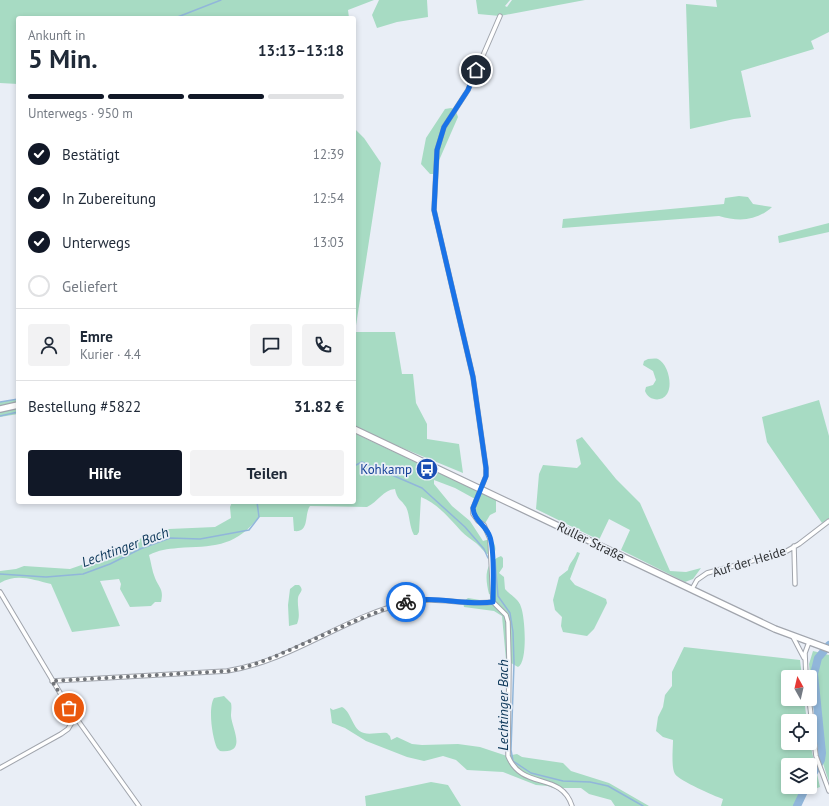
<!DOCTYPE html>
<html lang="de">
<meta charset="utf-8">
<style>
:root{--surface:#fff;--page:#f2f2f3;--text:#1f2937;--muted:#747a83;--line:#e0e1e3;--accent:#111827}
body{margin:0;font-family:"PT Sans",sans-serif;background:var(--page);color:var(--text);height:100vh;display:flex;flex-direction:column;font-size:15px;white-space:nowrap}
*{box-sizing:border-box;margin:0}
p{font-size:13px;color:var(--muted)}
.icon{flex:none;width:22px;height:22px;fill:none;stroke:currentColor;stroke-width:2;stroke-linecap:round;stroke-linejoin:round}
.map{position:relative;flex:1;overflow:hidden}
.sheet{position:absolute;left:16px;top:16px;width:340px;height:488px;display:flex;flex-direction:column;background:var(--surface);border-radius:4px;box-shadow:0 2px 6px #0003}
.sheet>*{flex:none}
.needle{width:26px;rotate:352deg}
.fabs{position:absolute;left:781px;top:670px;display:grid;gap:8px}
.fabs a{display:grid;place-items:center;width:36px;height:36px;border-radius:4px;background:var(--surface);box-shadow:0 2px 6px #0003;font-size:20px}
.pin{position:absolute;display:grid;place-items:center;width:34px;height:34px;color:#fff;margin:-17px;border:2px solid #fff;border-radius:50%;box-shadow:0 1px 4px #0007}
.courier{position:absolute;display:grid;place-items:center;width:40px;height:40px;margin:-20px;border:3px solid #1a73e8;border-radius:50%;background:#fff;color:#222;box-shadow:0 1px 5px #0007}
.summary em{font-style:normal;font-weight:800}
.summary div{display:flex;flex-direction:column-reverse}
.summary{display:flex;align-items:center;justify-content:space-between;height:68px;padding:0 12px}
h1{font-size:26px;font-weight:800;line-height:30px}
.bar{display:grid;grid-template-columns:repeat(4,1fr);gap:6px 4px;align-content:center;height:48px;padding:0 12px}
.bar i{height:5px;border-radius:3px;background:var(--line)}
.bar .selected{background:var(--accent)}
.bar p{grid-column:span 4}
.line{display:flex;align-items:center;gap:10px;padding:0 12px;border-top:1px solid var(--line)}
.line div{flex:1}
.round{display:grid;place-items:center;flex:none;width:42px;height:42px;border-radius:4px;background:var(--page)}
ol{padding:0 12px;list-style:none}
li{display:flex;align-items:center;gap:12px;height:44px}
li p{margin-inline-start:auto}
li .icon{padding:4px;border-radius:50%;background:var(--accent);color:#fff;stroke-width:4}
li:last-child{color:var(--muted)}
li i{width:22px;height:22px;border:2px solid var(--line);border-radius:50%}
.button{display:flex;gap:8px;margin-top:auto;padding:8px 12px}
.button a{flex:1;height:46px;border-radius:4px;background:var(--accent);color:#fff;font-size:16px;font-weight:800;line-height:46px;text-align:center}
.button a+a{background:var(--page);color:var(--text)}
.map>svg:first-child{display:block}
.green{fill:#a7dbc3;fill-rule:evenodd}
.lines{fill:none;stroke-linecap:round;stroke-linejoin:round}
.stream{stroke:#91b6da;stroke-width:1.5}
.river{stroke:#91b6da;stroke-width:8}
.minor-casing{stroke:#a1a5ad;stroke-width:5.5}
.secondary-casing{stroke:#a1a5ad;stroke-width:8}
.minor{stroke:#fff;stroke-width:3.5}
.secondary{stroke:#fff;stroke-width:5.5}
.done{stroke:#717479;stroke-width:4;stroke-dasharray:0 7.2}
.route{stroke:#1a73e8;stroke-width:5}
.labels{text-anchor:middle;stroke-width:3.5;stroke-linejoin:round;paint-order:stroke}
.transit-label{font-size:13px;fill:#164399;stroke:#e9eef6;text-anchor:end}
.street-label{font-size:13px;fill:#303235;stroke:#e9eef6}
.water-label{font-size:14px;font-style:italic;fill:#0b3658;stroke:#e9eef6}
</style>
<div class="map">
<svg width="829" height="806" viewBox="0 0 829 806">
<rect width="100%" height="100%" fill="#e9eef6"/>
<!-- green -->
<path class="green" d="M0,0H374L348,10L349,18H18V84L0,83Z
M379,0H427L428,17L397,22L377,28L372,15Z
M476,0H510L505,6L507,7L512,0H585L500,16L478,14Z
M716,0H829V32L811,41L814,49L741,71L751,117L734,119L690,129L686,4L717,7Z
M451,108L455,109L458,117L437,165L436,174H430L421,164L426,138L445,109Z
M354,128L364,138L381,163L355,332H395L402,374H413L416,403L427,424V439L459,444L463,473L354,428Z
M739,196L748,197L753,204L772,207C757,221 739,222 719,216L562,228L563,219L724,204L725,198Z
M829,223V232L779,243L778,236Z
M648,359C651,359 655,358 658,359C668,364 673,385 667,394C661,403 648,400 645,391L646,387L653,385L656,380L653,371L643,365L644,361Z
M18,399V414L0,417V402Z
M819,400L829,436V518L822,523L767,442L762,417Z
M354,433L496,500V512L490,515L484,525L473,514L475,499L455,488L434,480V484L452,506L470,521L483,541L490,539C496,544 497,549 493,556C484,554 483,549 476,543C471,539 466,536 461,531C450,519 437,503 421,497L419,532L417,535H414C409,526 410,515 406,507C401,499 397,500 395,489C383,490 378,502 367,507L310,506C304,514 310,533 294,531L293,517H259C234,548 214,546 178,548C167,549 159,550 149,555C151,562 152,571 155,578C159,588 164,589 161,602H155L151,606L130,607L120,589L121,584L119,579L100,581L120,626L72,632L51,584C33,580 17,573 0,583V571L16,569L24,566L70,569L93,561L148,535L169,529L215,527L231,518L230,507L232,502H354Z
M582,437L616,479L640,503L670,571L686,572L701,568L693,579L685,582L621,550L630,530L609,519L599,540L536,509L539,474L543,465L577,468L581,464L576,440Z
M577,552L580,553L570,579L575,585L606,599L607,603L594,629L587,636L563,632L561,626L562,617L555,610L553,600L559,577L568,570C569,563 575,559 577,552Z
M501,556L503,558V567L499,573L504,577L505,589C510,595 519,599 521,607C525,617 528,662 518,667L506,660L502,616L494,611L464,607L463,602L468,598L480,600L482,604L493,602V595L489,594C485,578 484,562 501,556Z
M295,585H299C305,591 299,592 298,598C297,607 301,615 297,624L289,626L288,605L290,589Z
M684,647L800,660L802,677H788V699H804L807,721H788V743H810L820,787L803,793L794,806H721L723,799C714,796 680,781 675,774C671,768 673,748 673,740L663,737L656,731L658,717L663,707L665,695L672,686V672ZM788,765H810V787H788Z
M813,651L829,655V782L818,748L809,664Z
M224,696L231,703C232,708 231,711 231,716C232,729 248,754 220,751L217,748C212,737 208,708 214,698Z
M342,707C352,712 352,730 364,733C370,735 380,732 387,733L390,736L391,740L397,737L412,744L422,745L458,744L480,747L507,756L517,754L522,757L563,763L571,771L609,783L649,806H615L611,800L589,794L581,788H561V791L548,786L536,785L503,772L467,770L456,760L443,756L424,761L407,757L366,741L345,728L332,723L330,708L333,710Z
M431,782L448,785L461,806H366L365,796Z"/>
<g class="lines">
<!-- stream -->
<path class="stream" d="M175,18L221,0
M0,402L18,399
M0,416L18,412
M354,466L362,462L422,488L465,527L484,549L488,558
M495,560L498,596L510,613L513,632L514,663L511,750L513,761L531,773L563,781L590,782L608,786L643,806
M0,574L46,577L83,574L110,564L140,549L170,538L200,539L249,530L259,517L257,502"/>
<!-- river -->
<path class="river" d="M810,779L821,760L822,753L814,674L818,658L829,645
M797,806L806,787"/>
<!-- minor casing -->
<g class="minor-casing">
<path id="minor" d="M500,16L468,90L444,127L437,150L434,210L473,377L486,468V476L473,508V514L478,521L484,525L490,539L493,602L506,615L508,622L509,662L508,756C522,791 561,771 572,806
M794,546L795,584
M692,589L697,580L707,573L785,552L799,544L829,521
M0,592L72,713L74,719L68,729L61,734L0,768
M792,635L804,658
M806,677L805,653L809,642
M52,681L227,671C292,661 345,616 409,602C436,596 466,606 493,602
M809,699L816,756L829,791
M74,715L139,806"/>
</g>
<!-- secondary casing -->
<g class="secondary-casing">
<path id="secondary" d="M0,409L18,405
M354,429L775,629L829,649"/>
</g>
<!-- minor -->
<use href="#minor" class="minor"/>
<!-- secondary -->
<use href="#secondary" class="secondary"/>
</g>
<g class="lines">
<!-- done -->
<path class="done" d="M69,708L52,681L228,671C251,667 272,658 294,648C331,632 367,614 406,602"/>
<!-- route -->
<path class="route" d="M406,602C432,595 466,606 493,602C493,586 495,552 490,537C486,525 474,521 473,508L486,476V468L473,377L434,210L437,150L444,127L468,90L476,70"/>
</g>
<!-- icons -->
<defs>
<g id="bus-disc" transform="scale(1.15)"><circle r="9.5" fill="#1a4fb4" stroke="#e9eef6"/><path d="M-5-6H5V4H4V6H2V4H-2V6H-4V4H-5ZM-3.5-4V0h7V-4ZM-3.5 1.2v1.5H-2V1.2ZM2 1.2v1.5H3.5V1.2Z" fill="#fff"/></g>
</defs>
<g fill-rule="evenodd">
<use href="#bus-disc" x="427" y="469"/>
</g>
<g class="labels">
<!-- transit labels -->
<g class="transit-label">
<text x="412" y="474">Kohkamp</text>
</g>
<!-- street labels -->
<g class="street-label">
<text transform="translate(591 541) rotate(26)" y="5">Ruller Straße</text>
<text transform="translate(749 561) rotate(-17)" y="5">Auf der Heide</text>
</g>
<!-- water labels -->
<g class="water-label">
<text transform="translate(125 547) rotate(-20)" y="5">Lechtinger Bach</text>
<text transform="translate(503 705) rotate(-90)" y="5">Lechtinger Bach</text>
</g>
</g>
</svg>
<div class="fabs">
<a><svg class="needle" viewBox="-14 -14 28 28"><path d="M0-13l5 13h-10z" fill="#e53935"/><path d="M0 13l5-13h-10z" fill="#747a83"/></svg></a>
<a><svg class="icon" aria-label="locate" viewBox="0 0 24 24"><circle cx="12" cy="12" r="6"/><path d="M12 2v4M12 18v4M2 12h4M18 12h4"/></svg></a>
<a><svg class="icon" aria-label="layers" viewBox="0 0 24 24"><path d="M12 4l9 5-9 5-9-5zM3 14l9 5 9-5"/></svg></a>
</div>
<div class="pin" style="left:69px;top:708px;background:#ea580c"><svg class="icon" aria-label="bag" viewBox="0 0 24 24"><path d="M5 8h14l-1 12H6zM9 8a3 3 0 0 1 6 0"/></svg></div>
<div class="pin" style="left:476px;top:70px;background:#1f2937"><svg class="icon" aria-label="home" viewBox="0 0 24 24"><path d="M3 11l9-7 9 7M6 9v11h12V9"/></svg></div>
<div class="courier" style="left:406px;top:602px"><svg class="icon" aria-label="bike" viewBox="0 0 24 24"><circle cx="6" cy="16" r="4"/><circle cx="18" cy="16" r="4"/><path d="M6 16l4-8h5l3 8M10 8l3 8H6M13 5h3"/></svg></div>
<section class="sheet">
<div class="summary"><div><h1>5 Min.</h1><p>Ankunft in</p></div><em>13:13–13:18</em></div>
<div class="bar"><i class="selected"></i><i class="selected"></i><i class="selected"></i><i></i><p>Unterwegs · 950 m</p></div>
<ol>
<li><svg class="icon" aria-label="check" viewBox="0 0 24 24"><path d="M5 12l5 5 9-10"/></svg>Bestätigt<p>12:39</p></li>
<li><svg class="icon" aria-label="check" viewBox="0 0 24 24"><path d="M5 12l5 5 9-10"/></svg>In Zubereitung<p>12:54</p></li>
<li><svg class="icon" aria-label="check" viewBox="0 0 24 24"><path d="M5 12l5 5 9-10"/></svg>Unterwegs<p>13:03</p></li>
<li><i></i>Geliefert</li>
</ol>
<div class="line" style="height:72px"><a class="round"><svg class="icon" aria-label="person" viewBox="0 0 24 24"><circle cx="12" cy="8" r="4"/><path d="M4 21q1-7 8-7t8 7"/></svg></a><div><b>Emre</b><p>Kurier · 4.4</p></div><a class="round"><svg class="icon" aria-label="chat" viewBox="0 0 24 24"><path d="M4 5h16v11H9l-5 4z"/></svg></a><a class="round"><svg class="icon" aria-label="phone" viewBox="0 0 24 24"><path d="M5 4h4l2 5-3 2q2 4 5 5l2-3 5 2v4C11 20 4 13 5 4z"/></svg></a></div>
<div class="line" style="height:52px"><div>Bestellung #5822</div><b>31.82 €</b></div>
<div class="button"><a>Hilfe</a><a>Teilen</a></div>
</section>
</div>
